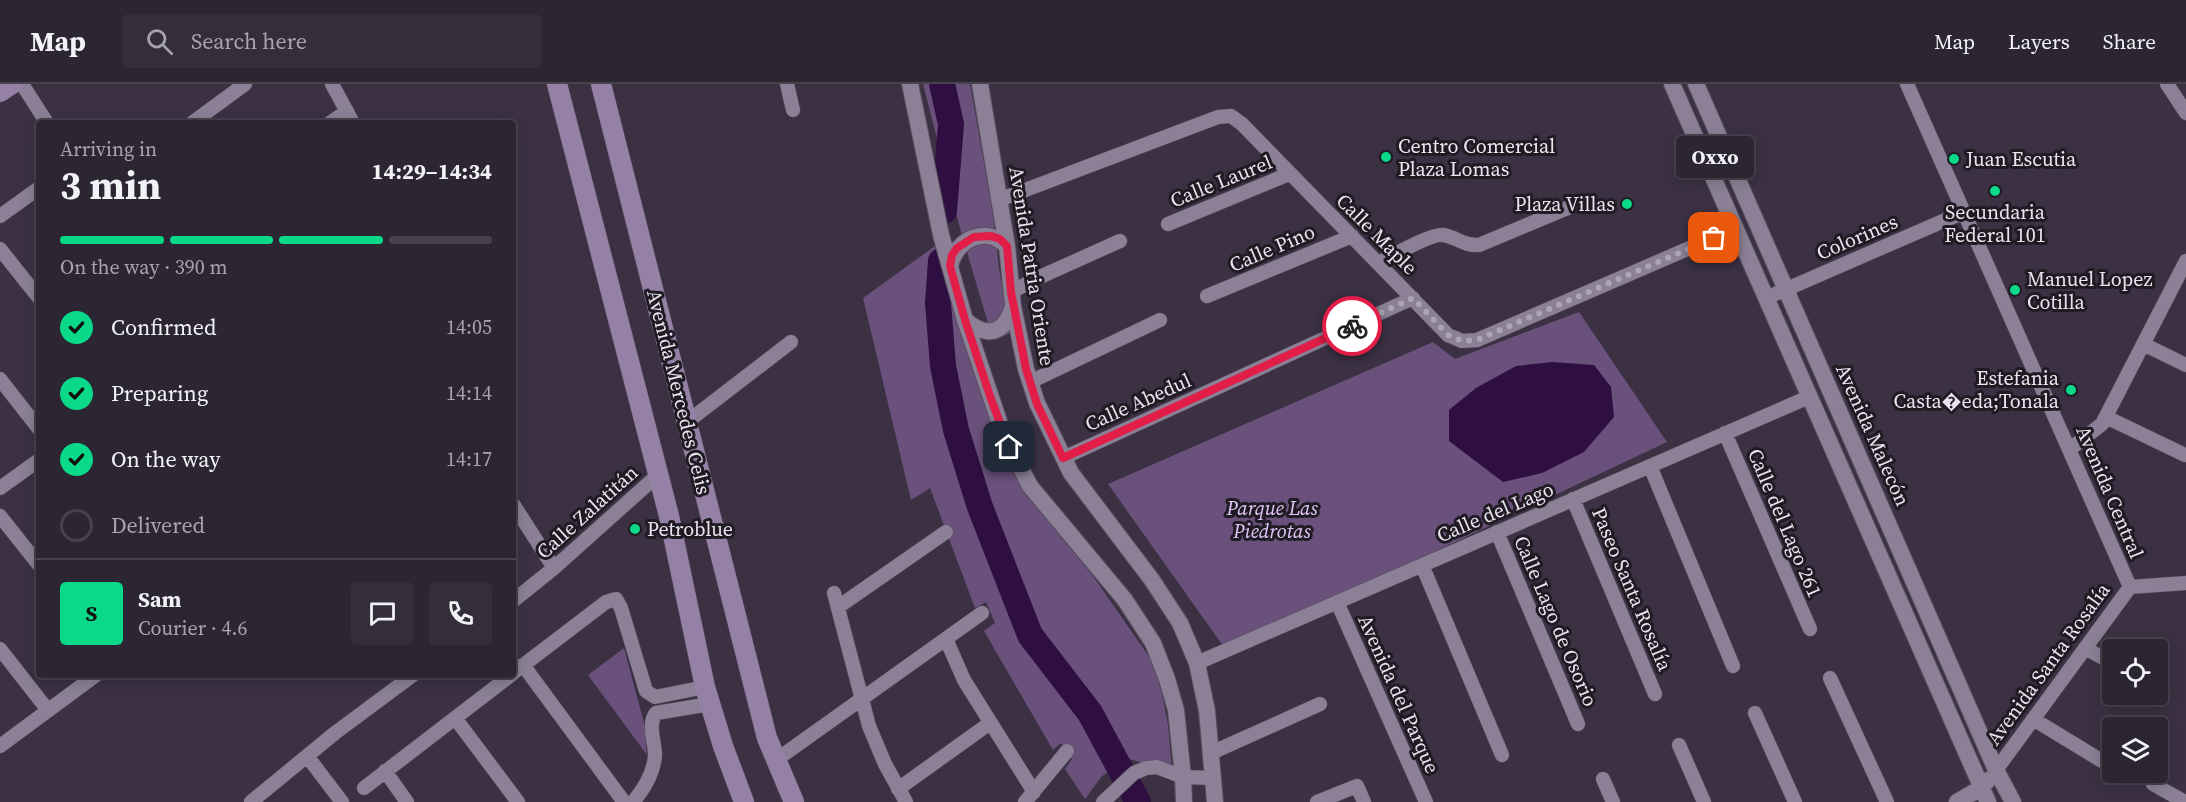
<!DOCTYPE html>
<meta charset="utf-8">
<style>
:root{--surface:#2c2532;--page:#342d3a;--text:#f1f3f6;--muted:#a6a5ac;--line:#48424d;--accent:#0bd98a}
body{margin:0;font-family:"Source Serif 4",serif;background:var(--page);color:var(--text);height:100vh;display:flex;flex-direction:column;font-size:22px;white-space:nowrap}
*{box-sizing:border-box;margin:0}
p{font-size:20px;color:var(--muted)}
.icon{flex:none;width:33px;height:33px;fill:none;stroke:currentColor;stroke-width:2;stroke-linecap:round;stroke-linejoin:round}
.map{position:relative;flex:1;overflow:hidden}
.side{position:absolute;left:36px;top:36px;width:480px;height:558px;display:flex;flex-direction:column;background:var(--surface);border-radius:6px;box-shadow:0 3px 15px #0003,0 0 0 2px var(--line)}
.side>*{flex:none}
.controls{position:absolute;left:2102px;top:555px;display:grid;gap:12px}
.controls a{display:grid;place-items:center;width:66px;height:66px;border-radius:6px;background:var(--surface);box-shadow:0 3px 15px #0003,0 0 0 2px var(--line);font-size:30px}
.pin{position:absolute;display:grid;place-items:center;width:51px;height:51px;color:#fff;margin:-26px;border-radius:12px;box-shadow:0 3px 9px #0006}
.courier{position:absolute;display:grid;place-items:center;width:60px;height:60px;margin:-30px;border:4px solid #e11d48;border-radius:50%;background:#fff;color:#222;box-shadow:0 2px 8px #0007}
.bubble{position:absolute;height:42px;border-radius:6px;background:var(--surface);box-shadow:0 3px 15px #0003,0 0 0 2px var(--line);font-size:20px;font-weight:700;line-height:42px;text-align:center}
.summary em{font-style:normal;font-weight:700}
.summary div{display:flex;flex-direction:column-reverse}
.summary{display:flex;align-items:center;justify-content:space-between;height:102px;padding:0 24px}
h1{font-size:39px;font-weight:700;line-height:45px}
.bar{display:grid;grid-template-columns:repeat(4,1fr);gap:9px 6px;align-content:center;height:72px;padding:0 24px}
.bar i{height:8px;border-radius:4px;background:var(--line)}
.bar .active{background:var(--accent)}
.bar p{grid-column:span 4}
.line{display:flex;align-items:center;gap:15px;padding:0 24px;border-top:2px solid var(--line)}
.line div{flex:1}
.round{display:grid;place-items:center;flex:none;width:63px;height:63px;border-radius:6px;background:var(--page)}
ol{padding:0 24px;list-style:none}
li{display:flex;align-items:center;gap:18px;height:66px}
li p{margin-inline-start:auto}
li .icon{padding:6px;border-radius:50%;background:var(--accent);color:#111;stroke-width:4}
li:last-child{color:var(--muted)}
li i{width:33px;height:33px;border:3px solid var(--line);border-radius:50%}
header{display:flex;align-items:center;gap:36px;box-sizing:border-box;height:84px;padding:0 30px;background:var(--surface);border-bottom:2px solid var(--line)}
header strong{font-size:28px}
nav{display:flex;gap:33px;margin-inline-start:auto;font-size:21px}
.search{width:420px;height:54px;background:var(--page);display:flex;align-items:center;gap:15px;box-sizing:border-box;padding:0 21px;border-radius:6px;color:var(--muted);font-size:22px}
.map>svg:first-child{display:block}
.green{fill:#6a517c}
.water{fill:#2f0e42}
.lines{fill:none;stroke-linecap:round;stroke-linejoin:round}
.river{stroke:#2f0e42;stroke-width:26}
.minor-casing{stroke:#564d5d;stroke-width:15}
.tertiary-casing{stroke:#564d5d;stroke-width:18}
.secondary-casing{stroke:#564d5d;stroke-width:21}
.minor{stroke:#8b8095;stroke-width:14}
.tertiary{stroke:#8b8095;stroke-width:16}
.secondary{stroke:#9580a6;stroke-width:20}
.done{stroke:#ada5b3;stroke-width:6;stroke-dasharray:0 10.8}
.route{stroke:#e11d48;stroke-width:8}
.poi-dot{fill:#0bd98a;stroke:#1f1b23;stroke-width:2}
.labels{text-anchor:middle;stroke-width:6;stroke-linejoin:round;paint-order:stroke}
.poi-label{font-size:20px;fill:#ebe4f0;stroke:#1f1b23;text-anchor:start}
.street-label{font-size:20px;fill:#ebe4f0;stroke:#1f1b23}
.park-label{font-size:20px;font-style:italic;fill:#e3c6f9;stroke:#1f1b23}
</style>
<header>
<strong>Map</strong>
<div class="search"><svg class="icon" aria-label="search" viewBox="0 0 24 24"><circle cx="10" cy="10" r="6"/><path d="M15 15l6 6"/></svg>Search here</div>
<nav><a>Map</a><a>Layers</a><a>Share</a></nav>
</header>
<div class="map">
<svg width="2186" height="718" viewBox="0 0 2186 718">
<rect width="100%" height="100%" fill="#3b3143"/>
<!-- green -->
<path class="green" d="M923,0H970L993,130L999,185L1011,249L993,256L961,148Z
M935,162L971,282L1020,396L1037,423L1093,492L1150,574L1160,599L1168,641L1172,687L1129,675L1102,692L1085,715L1065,685L1072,675L1061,659L1053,666L984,547L995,539L986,518L975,524L930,404L911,416L863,214Z
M1579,228L1667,358L1226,566L1108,400L1433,258L1455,275Z
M624,564L644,639L647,671L588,591Z"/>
<!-- water -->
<path class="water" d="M1552,278L1594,281L1611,303L1614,333L1584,368L1542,389L1503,398L1449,357V326L1476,304L1516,282Z"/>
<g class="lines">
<!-- river -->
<path class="river" d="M942,0L951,40L944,127
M941,177L938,219L943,282L956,346L980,423L1030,551L1090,629L1138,718"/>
<!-- minor casing -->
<g class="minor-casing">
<path id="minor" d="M22,0L47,39
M332,0L353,39
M787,0L793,26
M1907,0L2130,503
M2167,0L2186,29
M192,39L245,0
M330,39L347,27
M999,116L1218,33L1231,32L1242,40L1448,251L1462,257L1477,256L1736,144
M0,132L39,104
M1168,140L1289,90
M0,165L39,214
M1378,179C1390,173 1432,149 1443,151C1457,153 1463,162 1479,161L1570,123
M1011,208L1042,192L1120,157
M1207,212L1352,152
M1766,214L1964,128
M2143,260L2186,281
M0,295L39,345
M1030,298L1160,236
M2106,333L2185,371
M687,338L791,258
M1725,349L1810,545
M2070,365L2102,340L2186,177
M1063,374L1413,214
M1650,382L1733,582
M0,404L39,376
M1573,415L1655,610
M513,420L554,484
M0,432L39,481
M1497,448L1578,640
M1422,481L1502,671
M834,509L869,642L885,680L906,718
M513,517L554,484L659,390
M1337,518L1426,718
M838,523L946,448
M946,555L964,596L1034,708
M2085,564L2112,579
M0,565L47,625
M1197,579L1809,313
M523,581L624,718
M513,589L606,518L616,515L621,524L646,607L655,613L705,603
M1830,594L1887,718
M2157,603L2163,606
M1755,629L1795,718
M455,634L518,718
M2033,635L2102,677
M1679,661L1704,718
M0,662L96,591
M1211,669L1320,620
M307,672L342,718
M776,676L982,529
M1996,686L2130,503L2186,499
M385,687L407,718
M1603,695L1613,718
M2153,700L2185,718
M364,704L511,591
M898,705L990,639
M251,718L335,649L413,591
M633,718C644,705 654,688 655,671C655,657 647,641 656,629L710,620
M1025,718L1067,667
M1103,718L1134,689L1146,684L1157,683L1183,693L1213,694
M1317,718L1357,702L1364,718"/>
</g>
<!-- tertiary casing -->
<g class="tertiary-casing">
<path id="tertiary" d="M910,0L941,151L965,236L1003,349L1030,402L1125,516L1153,559L1167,595L1176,626L1183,693L1184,718
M980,0L1007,162L1013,222L1026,285L1037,319L1071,389L1152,496L1180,539L1197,579L1207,627L1215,718
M1672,0L1988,718
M1696,0L1996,686L2013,718
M950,182C956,155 986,141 1007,162
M965,236C987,255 1005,250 1013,222
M1957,718L1981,704L1988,696"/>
</g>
<!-- secondary casing -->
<g class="secondary-casing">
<path id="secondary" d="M557,0L669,432L705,603L723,662L744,718
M601,0L767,654L794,718
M0,8L12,0"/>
</g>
<!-- minor -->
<use href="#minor" class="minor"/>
<!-- tertiary -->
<use href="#tertiary" class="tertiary"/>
<!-- secondary -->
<use href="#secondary" class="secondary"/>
</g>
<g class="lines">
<!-- done -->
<path class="done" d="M1352,242L1413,214L1448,251L1462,257L1477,256L1714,154"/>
<!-- route -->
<path class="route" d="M1009,363L991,315L965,236L950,182L952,171L957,164L974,153L991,152L1000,155L1007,162L1011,208L1026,285L1037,320L1063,374L1352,242"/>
</g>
<!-- markers -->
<g class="poi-dot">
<circle cx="1386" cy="73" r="6"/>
<circle cx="1954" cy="75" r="6"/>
<circle cx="1995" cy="107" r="6"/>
<circle cx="1627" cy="120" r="6"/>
<circle cx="2015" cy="206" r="6"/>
<circle cx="2071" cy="306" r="6"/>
<circle cx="635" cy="445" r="6"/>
</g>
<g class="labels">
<!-- poi labels -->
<g class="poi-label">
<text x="1398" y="69">Centro Comercial<tspan x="1398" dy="23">Plaza Lomas</tspan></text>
<text x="1966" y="82">Juan Escutia</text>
<text x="1615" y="127" text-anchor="end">Plaza Villas</text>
<text x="1995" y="135" text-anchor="middle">Secundaria<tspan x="1995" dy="23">Federal 101</tspan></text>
<text x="2027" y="202">Manuel Lopez<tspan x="2027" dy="23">Cotilla</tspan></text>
<text x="2059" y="301" text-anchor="end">Estefania<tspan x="2059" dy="23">Casta�eda;Tonala</tspan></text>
<text x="647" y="452">Petroblue</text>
</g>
<!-- street labels -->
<g class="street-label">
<text transform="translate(1221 97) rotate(-22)" y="7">Calle Laurel</text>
<text transform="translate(1377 150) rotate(45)" y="7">Calle Maple</text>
<text transform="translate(1857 153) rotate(-23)" y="7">Colorines</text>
<text transform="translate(1272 164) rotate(-23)" y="7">Calle Pino</text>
<text transform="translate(1032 182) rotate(81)" y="7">Avenida Patria Oriente</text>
<text transform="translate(679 308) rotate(76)" y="7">Avenida Mercedes Celis</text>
<text transform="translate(1138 318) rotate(-24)" y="7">Calle Abedul</text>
<text transform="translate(1873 351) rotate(66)" y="7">Avenida Malecón</text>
<text transform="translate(2110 408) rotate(67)" y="7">Avenida Central</text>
<text transform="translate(587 428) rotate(-42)" y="7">Calle Zalatitán</text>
<text transform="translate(1495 428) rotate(-23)" y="7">Calle del Lago</text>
<text transform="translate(1785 439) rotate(67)" y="7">Calle del Lago 261</text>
<text transform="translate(1632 505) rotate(67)" y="7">Paseo Santa Rosalía</text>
<text transform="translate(1556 537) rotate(67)" y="7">Calle Lago de Osorio</text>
<text transform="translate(2048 580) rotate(-54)" y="7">Avenida Santa Rosalía</text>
<text transform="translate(1399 610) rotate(66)" y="7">Avenida del Parque</text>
</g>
<!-- park labels -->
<g class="park-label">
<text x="1272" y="431">Parque Las<tspan x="1272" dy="23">Piedrotas</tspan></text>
</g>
</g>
</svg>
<div class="controls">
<a><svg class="icon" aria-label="locate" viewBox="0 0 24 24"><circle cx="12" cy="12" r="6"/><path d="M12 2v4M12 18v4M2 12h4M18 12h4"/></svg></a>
<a><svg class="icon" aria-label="layers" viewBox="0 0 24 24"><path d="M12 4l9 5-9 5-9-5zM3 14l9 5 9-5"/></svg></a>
</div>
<div class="pin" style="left:1714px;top:154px;background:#ea580c"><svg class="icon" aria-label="bag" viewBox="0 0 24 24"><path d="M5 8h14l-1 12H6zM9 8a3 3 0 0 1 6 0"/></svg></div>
<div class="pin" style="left:1009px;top:363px;background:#1f2937"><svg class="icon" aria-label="home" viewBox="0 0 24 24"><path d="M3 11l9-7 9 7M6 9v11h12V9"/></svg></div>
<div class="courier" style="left:1352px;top:242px"><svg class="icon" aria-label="bike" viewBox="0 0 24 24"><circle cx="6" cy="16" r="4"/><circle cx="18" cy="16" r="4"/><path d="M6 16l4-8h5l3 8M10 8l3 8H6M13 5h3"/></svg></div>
<div class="bubble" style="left:1676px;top:52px;width:78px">Oxxo</div>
<section class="side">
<div class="summary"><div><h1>3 min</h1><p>Arriving in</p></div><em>14:29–14:34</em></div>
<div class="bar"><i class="active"></i><i class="active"></i><i class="active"></i><i></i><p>On the way · 390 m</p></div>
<ol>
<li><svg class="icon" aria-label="check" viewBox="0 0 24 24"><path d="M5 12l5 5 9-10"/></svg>Confirmed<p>14:05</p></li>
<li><svg class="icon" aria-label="check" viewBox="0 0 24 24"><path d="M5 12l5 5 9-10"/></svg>Preparing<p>14:14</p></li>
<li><svg class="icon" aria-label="check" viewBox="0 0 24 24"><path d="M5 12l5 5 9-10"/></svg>On the way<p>14:17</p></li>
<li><i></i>Delivered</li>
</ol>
<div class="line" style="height:108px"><b class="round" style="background:var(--accent);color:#111">S</b><div><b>Sam</b><p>Courier · 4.6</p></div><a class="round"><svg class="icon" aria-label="chat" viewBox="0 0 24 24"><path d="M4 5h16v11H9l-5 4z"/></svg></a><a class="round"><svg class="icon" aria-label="phone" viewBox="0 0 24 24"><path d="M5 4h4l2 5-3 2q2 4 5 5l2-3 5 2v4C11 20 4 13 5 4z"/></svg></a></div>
</section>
</div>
